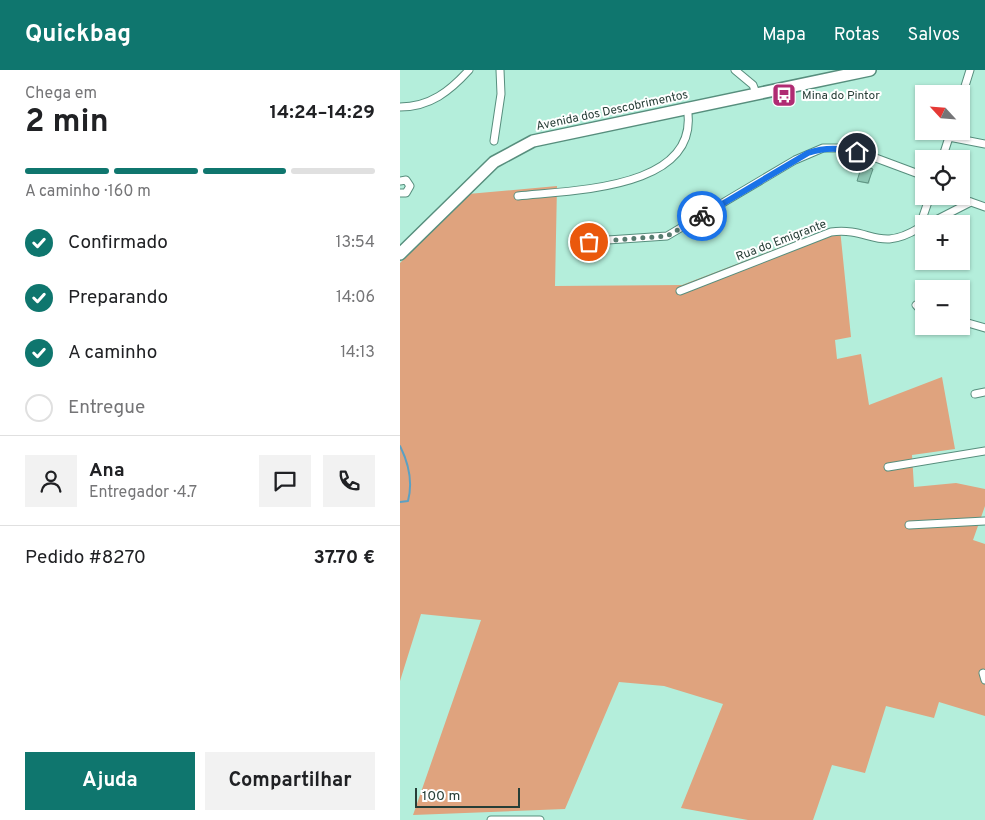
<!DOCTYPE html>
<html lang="pt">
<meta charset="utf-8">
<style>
:root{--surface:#fff;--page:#f2f2f2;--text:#202124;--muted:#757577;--line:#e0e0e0;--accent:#0f766e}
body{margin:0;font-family:Overpass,sans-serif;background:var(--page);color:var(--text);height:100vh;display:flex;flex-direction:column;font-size:19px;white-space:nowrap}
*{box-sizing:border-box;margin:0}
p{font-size:16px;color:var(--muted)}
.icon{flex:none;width:28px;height:28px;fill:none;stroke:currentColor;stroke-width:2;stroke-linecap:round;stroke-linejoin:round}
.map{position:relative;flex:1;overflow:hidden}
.panel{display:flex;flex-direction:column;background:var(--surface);width:400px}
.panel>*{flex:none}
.needle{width:32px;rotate:296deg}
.controls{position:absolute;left:515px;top:15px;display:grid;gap:10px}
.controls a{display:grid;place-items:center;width:55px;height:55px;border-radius:0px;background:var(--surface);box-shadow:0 1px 4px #0004;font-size:25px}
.scale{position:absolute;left:15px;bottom:12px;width:105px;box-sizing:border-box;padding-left:5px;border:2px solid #273e37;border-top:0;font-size:14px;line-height:18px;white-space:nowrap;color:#273e37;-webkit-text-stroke:4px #fff;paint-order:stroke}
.pin{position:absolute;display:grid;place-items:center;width:42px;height:42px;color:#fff;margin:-21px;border:2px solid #fff;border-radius:50%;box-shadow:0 1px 5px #0007}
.courier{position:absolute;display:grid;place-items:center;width:50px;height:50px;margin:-25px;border:4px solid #1a73e8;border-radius:50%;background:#fff;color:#222;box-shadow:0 1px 6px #0007}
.overview em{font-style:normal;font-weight:700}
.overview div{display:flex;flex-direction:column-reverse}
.overview{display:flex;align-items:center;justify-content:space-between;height:85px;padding:0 25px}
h1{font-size:32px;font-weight:700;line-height:38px}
.bar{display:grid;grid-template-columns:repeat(4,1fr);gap:8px 5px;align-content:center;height:60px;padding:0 25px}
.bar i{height:6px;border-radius:4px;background:var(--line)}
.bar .selected{background:var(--accent)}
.bar p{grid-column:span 4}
.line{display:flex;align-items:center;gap:12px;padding:0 25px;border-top:1px solid var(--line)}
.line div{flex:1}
.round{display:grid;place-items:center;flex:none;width:52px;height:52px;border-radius:0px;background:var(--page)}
ol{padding:0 25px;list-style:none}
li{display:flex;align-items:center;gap:15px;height:55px}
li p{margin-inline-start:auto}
li .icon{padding:5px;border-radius:50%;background:var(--accent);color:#fff;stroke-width:4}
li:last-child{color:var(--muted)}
li i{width:28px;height:28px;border:2px solid var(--line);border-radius:50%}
.action{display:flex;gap:10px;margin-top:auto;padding:10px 25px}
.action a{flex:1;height:58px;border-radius:0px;background:var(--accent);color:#fff;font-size:20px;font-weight:700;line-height:58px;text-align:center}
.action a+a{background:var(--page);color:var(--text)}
header{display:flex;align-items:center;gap:30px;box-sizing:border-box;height:70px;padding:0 25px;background:var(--accent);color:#fff}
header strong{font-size:24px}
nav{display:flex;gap:28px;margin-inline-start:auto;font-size:18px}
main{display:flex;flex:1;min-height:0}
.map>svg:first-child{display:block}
.forest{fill:#dfa37e}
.shadow{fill:#0003}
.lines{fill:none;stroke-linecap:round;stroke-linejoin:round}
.stream{stroke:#5ba0c3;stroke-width:2}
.building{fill:#8dc6b3;stroke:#5d9583}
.minor-casing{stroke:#578e7d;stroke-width:9}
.primary-casing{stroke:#578e7d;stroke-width:14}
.minor{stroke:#fff;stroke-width:7}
.primary{stroke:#fff;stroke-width:11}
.done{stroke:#587c70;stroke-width:5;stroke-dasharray:0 9}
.route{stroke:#1a73e8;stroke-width:6}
.labels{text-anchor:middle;stroke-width:4;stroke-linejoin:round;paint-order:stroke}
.poi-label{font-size:12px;fill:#273e37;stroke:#fff;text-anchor:start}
.street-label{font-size:12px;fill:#273e37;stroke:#fff}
</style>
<header>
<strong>Quickbag</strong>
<nav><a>Mapa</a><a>Rotas</a><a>Salvos</a></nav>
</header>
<main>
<section class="panel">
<div class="overview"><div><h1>2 min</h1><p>Chega em</p></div><em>14:24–14:29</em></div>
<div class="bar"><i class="selected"></i><i class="selected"></i><i class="selected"></i><i></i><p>A caminho · 160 m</p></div>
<ol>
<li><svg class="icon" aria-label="check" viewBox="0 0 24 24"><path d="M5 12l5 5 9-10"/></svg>Confirmado<p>13:54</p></li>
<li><svg class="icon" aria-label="check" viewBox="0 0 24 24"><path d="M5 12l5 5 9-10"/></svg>Preparando<p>14:06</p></li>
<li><svg class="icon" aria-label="check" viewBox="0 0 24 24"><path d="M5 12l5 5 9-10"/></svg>A caminho<p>14:13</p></li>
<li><i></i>Entregue</li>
</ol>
<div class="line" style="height:90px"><a class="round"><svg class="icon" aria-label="person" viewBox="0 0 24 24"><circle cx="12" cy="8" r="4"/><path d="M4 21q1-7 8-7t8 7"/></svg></a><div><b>Ana</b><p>Entregador · 4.7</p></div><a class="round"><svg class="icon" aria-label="chat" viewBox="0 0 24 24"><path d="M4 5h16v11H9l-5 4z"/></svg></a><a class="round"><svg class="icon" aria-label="phone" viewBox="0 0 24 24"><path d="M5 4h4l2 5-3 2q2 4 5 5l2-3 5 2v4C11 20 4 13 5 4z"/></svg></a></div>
<div class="line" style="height:65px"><div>Pedido #8270</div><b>37.70 €</b></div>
<div class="action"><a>Ajuda</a><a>Compartilhar</a></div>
</section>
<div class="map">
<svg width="585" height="750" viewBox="0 0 585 750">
<rect width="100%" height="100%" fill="#b4eedb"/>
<!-- forest -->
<path class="forest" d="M157,116L155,216L282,215L415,164L440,159L451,267L435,270L437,289L461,284L469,335L542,307L555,379L512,385L514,417L556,413L585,419V436L573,470L585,474V646L539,632L534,648L486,636L465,703L432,695L413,750H348L281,738L323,634L264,616L219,612L165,739L13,745L81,550L21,544L0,611V193L68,124Z"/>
<!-- shadow -->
<path class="shadow" d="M472,100L469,114L459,112L458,110Z"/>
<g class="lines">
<!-- stream -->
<path class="stream" d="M0,376C9,394 13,412 8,431L0,432"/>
</g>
<!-- building -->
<path class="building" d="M462,95L473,99L468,113L457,111Z"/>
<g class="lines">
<!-- minor casing -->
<g class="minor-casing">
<path id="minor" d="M335,0L353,15L356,23
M561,29L570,0
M0,37C30,37 50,21 69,0
M549,67L585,74
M94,71L101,24L100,0
M542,89L551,61
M0,111L6,110L10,116L6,123H0
M118,126C172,120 303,120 287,37
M571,132L585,137
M528,154L571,132L546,126
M524,156L519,158L530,126
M178,172L267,166L395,90L423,78H442L457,81L524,106
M280,221L431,162C471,157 478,183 519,158
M516,235L524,244
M561,251L585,258
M575,324L585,322
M488,397L585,381
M509,455L585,451
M583,603L585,610
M91,750H140"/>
</g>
<!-- primary casing -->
<g class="primary-casing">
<path id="primary" d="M0,184L94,92L133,71L470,0"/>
</g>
<!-- minor -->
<use href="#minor" class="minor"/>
<!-- primary -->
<use href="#primary" class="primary"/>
</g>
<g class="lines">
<!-- done -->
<path class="done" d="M189,172L267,166L302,146"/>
<!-- route -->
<path class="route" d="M302,146L408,83C426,77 440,78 457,82"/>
</g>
<!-- icons -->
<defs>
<g id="bus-square" transform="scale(1.25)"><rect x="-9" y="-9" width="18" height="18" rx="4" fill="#b02b73" stroke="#fff"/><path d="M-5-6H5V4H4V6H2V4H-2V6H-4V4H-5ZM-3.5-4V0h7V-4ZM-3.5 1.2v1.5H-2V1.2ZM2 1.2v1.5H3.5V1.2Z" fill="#fff"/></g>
</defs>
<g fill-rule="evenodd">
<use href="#bus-square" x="384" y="25"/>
</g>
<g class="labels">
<!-- poi labels -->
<g class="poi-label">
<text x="402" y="29">Mina do Pintor</text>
</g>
<!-- street labels -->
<g class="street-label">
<text transform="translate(212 40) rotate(-12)" y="4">Avenida dos Descobrimentos</text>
<text transform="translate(381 170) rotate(-21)" y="4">Rua do Emigrante</text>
</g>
</g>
</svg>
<div class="controls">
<a><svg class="needle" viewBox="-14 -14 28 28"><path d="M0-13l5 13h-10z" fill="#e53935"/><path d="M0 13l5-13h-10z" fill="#757577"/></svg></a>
<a><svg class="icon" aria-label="locate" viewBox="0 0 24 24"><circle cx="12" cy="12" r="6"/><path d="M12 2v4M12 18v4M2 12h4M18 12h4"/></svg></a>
<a>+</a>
<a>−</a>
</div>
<div class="scale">100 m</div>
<div class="pin" style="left:189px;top:172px;background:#ea580c"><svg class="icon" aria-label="bag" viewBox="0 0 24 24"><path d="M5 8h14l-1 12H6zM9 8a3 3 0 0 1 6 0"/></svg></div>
<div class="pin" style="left:457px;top:82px;background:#1f2937"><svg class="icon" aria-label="home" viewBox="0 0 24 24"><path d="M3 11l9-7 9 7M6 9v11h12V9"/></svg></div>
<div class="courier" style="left:302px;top:146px"><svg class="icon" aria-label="bike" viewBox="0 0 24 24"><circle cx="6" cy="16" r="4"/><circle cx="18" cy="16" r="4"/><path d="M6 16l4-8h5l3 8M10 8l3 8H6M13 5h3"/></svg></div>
</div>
</main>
